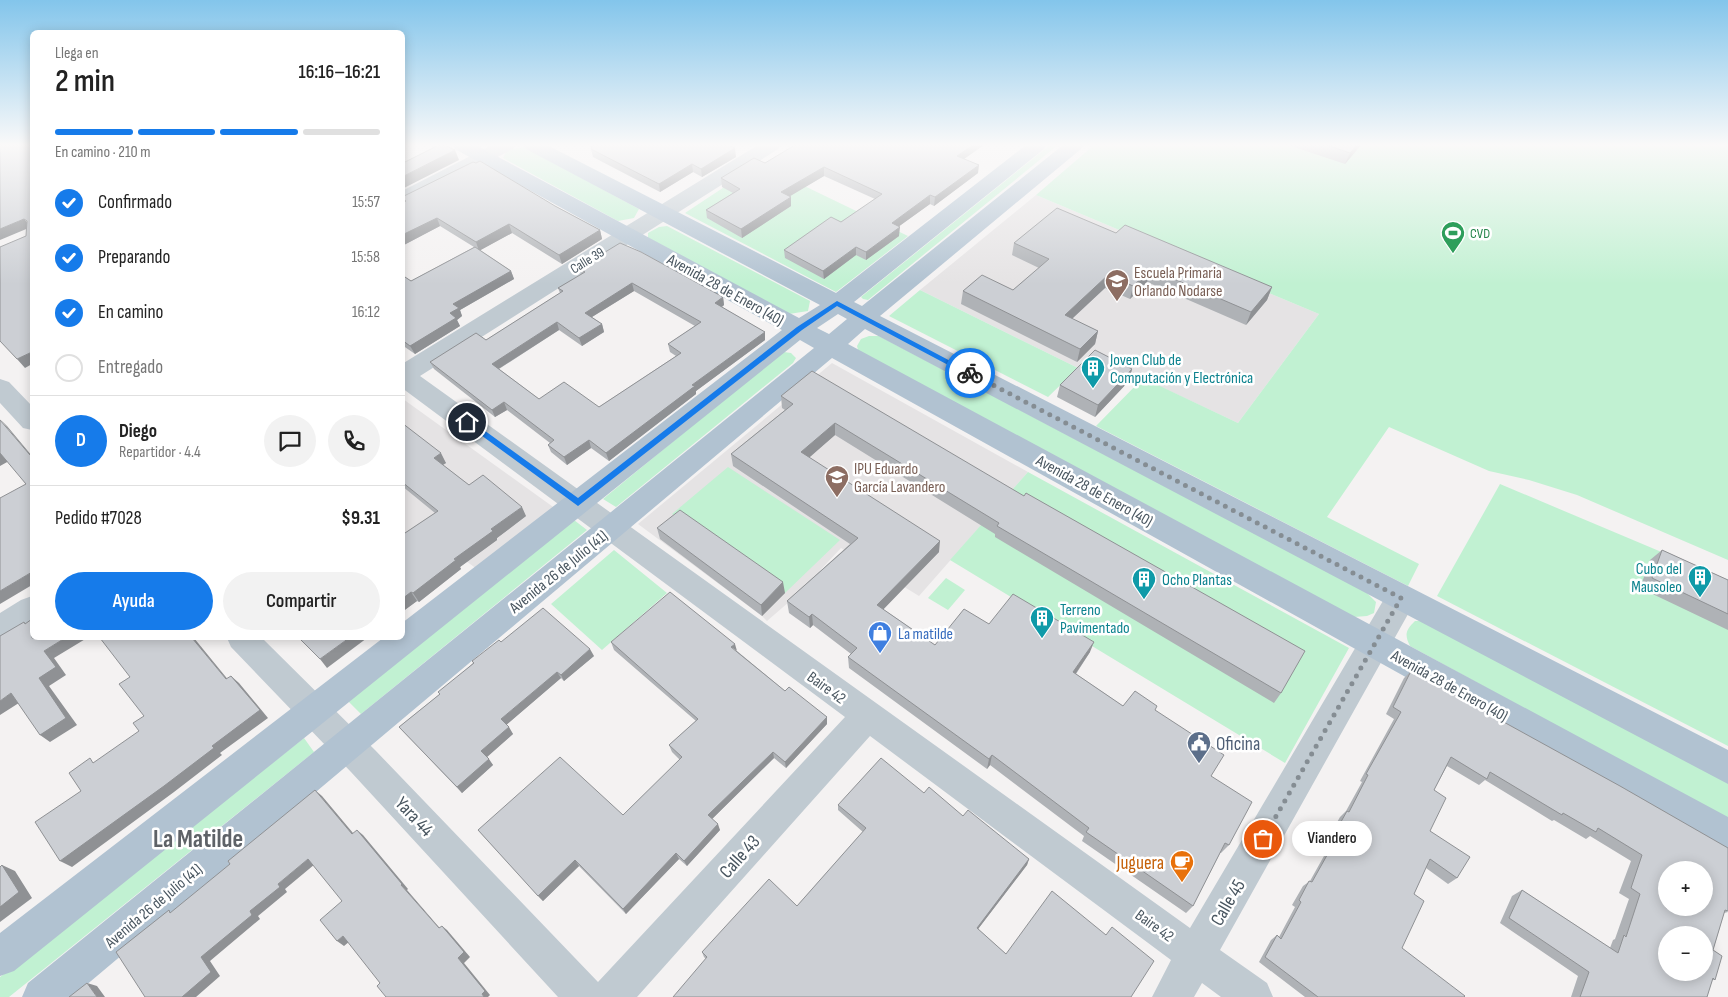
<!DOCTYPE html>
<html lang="es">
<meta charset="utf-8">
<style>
:root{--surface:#fff;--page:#f2f2f2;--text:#222;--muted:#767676;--line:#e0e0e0;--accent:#167bea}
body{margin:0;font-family:"Sofia Sans Condensed",sans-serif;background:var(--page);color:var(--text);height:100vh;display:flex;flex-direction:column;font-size:19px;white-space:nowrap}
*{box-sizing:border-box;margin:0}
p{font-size:16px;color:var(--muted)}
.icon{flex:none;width:28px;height:28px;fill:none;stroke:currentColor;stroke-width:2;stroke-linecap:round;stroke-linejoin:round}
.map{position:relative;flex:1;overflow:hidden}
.sheet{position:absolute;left:30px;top:30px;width:375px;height:610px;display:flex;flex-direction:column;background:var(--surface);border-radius:8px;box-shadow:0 2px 12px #0003}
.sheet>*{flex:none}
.buttons{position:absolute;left:1658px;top:861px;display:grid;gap:10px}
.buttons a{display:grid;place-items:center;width:55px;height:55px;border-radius:50%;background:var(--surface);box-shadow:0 2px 12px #0003;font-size:25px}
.pin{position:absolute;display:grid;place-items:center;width:42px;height:42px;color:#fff;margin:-21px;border:2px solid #fff;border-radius:50%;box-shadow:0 1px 5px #0007}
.courier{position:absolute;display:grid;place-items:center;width:50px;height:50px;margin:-25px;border:4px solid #167bea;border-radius:50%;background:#fff;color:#222;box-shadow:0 1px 6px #0007}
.bubble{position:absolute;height:35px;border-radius:18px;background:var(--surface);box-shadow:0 2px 12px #0003;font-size:16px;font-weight:600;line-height:35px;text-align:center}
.summary em{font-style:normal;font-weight:600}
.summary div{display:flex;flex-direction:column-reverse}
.summary{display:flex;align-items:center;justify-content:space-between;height:85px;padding:0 25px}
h1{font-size:32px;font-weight:600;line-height:38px}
.bar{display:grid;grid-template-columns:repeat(4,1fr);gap:8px 5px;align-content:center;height:60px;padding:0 25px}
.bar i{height:6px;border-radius:4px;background:var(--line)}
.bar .active{background:var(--accent)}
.bar p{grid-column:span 4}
.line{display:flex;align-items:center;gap:12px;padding:0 25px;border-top:1px solid var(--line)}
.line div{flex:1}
.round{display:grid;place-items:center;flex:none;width:52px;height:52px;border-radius:26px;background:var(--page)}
ol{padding:0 25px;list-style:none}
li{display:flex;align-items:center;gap:15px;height:55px}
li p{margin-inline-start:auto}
li .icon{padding:5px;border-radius:50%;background:var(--accent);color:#fff;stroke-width:4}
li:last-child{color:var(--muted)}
li i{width:28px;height:28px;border:2px solid var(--line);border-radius:50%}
.primary-button{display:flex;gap:10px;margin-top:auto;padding:10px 25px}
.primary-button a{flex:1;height:58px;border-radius:30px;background:var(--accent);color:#fff;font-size:20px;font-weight:600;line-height:58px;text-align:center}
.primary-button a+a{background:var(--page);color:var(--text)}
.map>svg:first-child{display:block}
.education{fill:#e5e3e4}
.green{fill:#c1f1d2}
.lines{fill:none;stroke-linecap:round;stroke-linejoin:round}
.minor{fill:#c0cad1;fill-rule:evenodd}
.major{fill:#b1c2d1;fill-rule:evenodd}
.wall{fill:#afb2b6;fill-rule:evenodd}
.shaded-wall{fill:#8f9194}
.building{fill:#cccfd4;stroke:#8f9194;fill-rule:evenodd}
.route{fill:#167bea}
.done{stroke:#858d93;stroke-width:5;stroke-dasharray:0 9}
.labels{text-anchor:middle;stroke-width:5;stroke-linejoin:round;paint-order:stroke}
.far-leisure-label{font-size:14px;fill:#27864d;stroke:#fff;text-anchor:start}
.far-street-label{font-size:14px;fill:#495660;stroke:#fff}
.education-label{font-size:16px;fill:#785e54;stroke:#fff;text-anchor:start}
.street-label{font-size:16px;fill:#495660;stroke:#fff}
.culture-label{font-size:16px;fill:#0d838f;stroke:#fff;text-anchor:start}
.shop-label{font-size:16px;fill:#366cbe;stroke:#fff;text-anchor:start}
.near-service-label{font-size:19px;fill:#4e5e75;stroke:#fff;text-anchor:start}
.near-street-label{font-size:19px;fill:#495660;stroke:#fff}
.near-food-label{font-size:19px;fill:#c56008;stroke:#fff;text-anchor:end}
.near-district-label{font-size:25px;font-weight:bold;fill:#5e6267;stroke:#fff}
</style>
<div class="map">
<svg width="1728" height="997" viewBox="0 0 1728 997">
<rect width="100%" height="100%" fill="#f4f2f2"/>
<!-- education -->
<path class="education" d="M1036,195L1319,314L1238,423L1091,354L1078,368L920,290Z
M832,363L1028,472L919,596L841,548L797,595L767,621L762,616L638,524Z
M403,399L556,509L477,569L420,528L403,540Z"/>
<!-- green -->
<path class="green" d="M1050,145H1058L868,300L863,299L861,297Z
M1094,145H1728V560L1577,495L1529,480L1489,471L1389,427L1327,517L1419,564L1408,586L1096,426L1143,378L1238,423L1319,314L1036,195Z
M524,147L639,209L634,218L618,221L503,158L507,150Z
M759,164L908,236L836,292L685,213Z
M667,226L810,301L808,311L789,314L648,238V233L659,227Z
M920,290L1078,368L1048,397L889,316Z
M869,336H879L1366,592L1376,602L1374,613L1367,616L1354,617L859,354L857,346L861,339Z
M784,352L791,353L796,358L793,363L616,507L603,499L777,356Z
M728,467L840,540L785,593L672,514Z
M1028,472L1349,648L1285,763L950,560Z
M1500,484L1728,580V746L1437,596Z
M574,520L587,530L361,714L348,701Z
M614,550L667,593L602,650L551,604Z
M946,578L965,590L948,610L928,598Z
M1415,621H1425L1728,781V820L1410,646C1404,634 1406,630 1415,621Z
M304,738L314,752L9,997H0V977Z"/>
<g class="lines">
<!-- minor -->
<path class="minor" d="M492,145H516L513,149L409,203L402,205V191Z
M758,145H781L778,149L420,376L1190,928L1390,589L1401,585L1412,589L1416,598L1412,607L1220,950L1267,983L1273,997H1221L1202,983L1194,997H1152L1171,960L870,736L637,997H558L351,772L231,647L227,638H262L375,750L598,982L845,717L402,388V364Z
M0,379L9,382L32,406V430L23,428L0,403Z
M32,596V625L11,638L0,642V613L21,600Z"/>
<!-- major -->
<path class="major" d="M453,145H476L799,318L820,305L526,149L523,145H547L836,293L1026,145H1046L1044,149L854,302L862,306L1063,145H1083L1081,149L880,316L1728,750V784L865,329L848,344L1728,817V854L1715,849L832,358L72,997H22L28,983L814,348L800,340L14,971L0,976V933L383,638H402V623L782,330L455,149ZM838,314L847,319L829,334L817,328Z"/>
</g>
<!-- wall -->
<path class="wall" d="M1288,145H1361L1345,164Z
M731,147L736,157L702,177L693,172L660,192L593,157L591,149Z
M964,159L978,173L934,206L930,204L898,227L899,236L866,260L856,255L824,279L785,258L784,250L841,222L875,199L824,176L789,196L791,197V206L742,238L707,218L706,210L733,193L722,187L721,178L765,163Z
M402,197L555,206L600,230L602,239L562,264L512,233L480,250L511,271L514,279L460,310L462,316L457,320L460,326L415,354L402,345V275L411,281L474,247L440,226L402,246Z
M1116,233L1272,287L1267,300L1246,325L1147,282L1130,299L1105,288L1072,319L1098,331L1095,344L1077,362L961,304L963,291L1013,290L1039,268L1012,255L1014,243Z
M579,268L723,297L724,305L722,307L765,332V340L696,391V394L609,461L591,448L567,465L551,452L548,445L550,443L507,410L495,417L434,369L430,362L486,340L560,293L558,288L581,274ZM634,291L695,326L668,344L670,352L676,356L599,407L539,399L499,369L559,330L582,346L604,332L602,324L592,317Z
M1132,369L1129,381L1095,417L1057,397L1060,385Z
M812,371L1281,693L1274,703L995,537V534L835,435L809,457L939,552L883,609L935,645L989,624L1090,652L1076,674L1123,706L1155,710L1211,776L1229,845L1221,853H1220L1193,906L1186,913L1082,841L1084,836L990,765L987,769L849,668L848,657L851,654L813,625L810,628L789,613L787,601L850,544L733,466L731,454L785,410L782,408L781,396Z
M402,423L446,463L443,465L469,485L526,516L497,538V540L460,567L461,569L419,602L417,601L402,612V535L435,513L402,486Z
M657,528L785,593L762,616L660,539Z
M1662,550L1728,580V630L1640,588L1650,560Z
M501,642L594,656L564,681L561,678L506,725L513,734L486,757L493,765L462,793L399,727L440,694L473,663L472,661Z
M611,642L737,651L785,691L827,717V724L786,768L774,758L712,819L720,830L687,866L679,859L626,914L579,866L543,901L478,830L623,815L680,760L672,752L669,745L696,721L614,650Z
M1411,671L1728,912L1724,913L1713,950L1715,980H1712L1707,997H1571L1578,976L1500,923L1512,896L1522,890L1610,948L1613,940L1615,939L1629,899L1619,893L1631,861L1590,836L1586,839L1554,820L1552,821L1485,780L1479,785L1447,766L1434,790L1430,831L1457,878L1448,884L1426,868L1414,894L1402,948L1464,997H1305L1259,962L1271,940L1277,935L1279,937L1295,907L1292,905L1303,886L1310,881L1334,838L1330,835L1340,817L1346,811L1362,782L1360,781L1394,719L1386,714L1404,678Z
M924,793L963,816L1029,859L1027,865L978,929L1006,954L1106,935L1154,961L706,959L704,957L702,952L797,906L863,832L838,810V805Z"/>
<!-- shaded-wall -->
<path class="shaded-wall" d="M973,145H984L957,164V156Z
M1357,145H1361L1345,164L1350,153Z
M735,148L736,157L702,177L701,169Z
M455,150L459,160L402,189V177Z
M692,164L693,172L660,192L659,184Z
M979,165L978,173L934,206L935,197Z
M824,167V176L782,201L781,192Z
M930,195V204L891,232L892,223Z
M791,197V206L742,238L741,229Z
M437,218L440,226L402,246V235Z
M24,219L31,227L0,240V229Z
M509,224L512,233L479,251L476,242Z
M900,227L899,236L866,260V252Z
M600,230L602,239L562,264L559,255Z
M856,247V255L824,279L823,271Z
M1151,269L1147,282L1130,299L1133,286Z
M511,271L514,279L460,310L462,316L457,320L460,326L415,354L410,346L450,313L453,304Z
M1108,275L1105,288L1062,328L1065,315Z
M632,283L634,291L587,320L585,313Z
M1272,287L1267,300L1246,325L1251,312Z
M723,297L724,305L716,311L715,303Z
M557,322L559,330L495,371L492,364Z
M602,324L604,332L582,346L579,338Z
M1098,331L1095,344L1077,362L1080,349Z
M765,332V340L696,391V394L609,461L606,453L692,385Z
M32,352V364L25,368L17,359Z
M1132,369L1129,381L1095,417L1098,405Z
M504,402L507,410L495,417L492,410Z
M0,419L7,426L32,456L30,455Z
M835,423V435L802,464L801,452Z
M589,440L591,448L567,465L564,457Z
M0,453L9,461L0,466Z
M441,453L446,463L439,467L434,458Z
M522,507L526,516L497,538V540L460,567L461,569L419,602L413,593L491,529Z
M940,541L939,552L877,616V605Z
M32,572V585L0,604V591Z
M783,582L785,593L762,616L761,605Z
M411,592L417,601L402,612V599Z
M812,614L813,625L810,628L809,617Z
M65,638H87L54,658L66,675L49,686L77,725L50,742L40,735L39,678L44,651Z
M192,638H194L234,687L226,679Z
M349,638H367L327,668L320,659Z
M1094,642L1090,652L1070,682L1073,672Z
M735,644L737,651L731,647Z
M590,649L594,656L564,681L561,675Z
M557,672L561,678L505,726L501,719Z
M231,676L239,683L268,718L220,753L222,755L174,792L72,867L60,861L212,746Z
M11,693L22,701L0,715V701Z
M827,717V724L786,768L785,762Z
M509,727L513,734L486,758L481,751Z
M773,752L774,758L710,821L708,815Z
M992,755L990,765L987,769L989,759Z
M489,759L493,765L462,793L457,787Z
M315,790L322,796L358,839L352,834Z
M718,824L720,830L687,866L684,861Z
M357,830L363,835L408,889L407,890L444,933L439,928L401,885Z
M676,853L679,859L626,914L623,909Z
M308,859L315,864L285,889L287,892L258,916L260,919L210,961L220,976L196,997H182L201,957L278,884Z
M1029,859L1027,865L975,933L977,928Z
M575,860L579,866L543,901L538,896Z
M2,865L15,871L32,898L0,922V907Z
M442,926L447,930L470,957L464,963L490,995L488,997H484L458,958Z
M343,936L350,941L344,946L337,941Z
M87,983L97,986L105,997H97Z"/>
<!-- building -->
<path class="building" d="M0,145H32V352L17,359L0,341V247L26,236L27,221L24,219L0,229Z
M439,145H445L455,150L402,177V160L405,162Z
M592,145H727L735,148L701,169L692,164L659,184L591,149Z
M795,145H973L957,156L979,165L935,197L930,195L892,223L900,227L866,252L856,247L823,271L784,250L831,217L841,222L882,194L824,167L781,192L791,197L741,229L706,210L740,189L721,178L754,158L765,163Z
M1327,145H1357L1350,153Z
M480,161L555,206L600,230L559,255L509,224L476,242L437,218L402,235V203L406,201L402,199V197L473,162L476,163Z
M1057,208L1116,233L1125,225L1272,287L1251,312L1151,269L1133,286L1108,275L1065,315L1098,331L1080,349L963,291L982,275L1013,290L1049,259L1014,243Z
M620,243L641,252L723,297L715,303L765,332L692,385L695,386L606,453L589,440L564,457L548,445L554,440L504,402L492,410L430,362L476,333L486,340L563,291L558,288L585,272L579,268ZM632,283L701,322L668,344L681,353L599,407L564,382L539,399L492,364L557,322L579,338L602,324L585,313Z
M475,247L511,271L453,304L459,308L450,313L456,318L410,346L402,340V275L411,281Z
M1095,350L1132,369L1098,405L1060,385Z
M812,371L1024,496L1026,493L1305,651L1281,693L997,526L999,523L835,423L801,452L940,541L877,605L935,645L964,609L989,624L1013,594L1094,642L1073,672L1123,706L1135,691L1157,706L1155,710L1224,755L1211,776L1252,802L1229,845L1225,843L1193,906L1086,832L1089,828L992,755L989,759L848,657L857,648L812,614L809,617L787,601L858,538L731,454L793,404L781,396Z
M0,420L30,455L32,453V572L0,591V498L26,484L0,453Z
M402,423L441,453L434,458L469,485L483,475L522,507L491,529L493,531L454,559L456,560L413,593L411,592L402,599V535L438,511L402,482Z
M680,510L783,582L761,605L657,528Z
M1662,550L1728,580V614L1652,578Z
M670,592L735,644L731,647L785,691L789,687L827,717L785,762L773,752L708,815L718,824L684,861L676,853L623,909L575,860L538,896L478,830L560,757L623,815L682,757L669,745L698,719L611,642Z
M543,608L590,649L561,675L557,672L501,719L509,727L481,751L489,759L457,787L399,727L440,694L438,692L474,663L472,661L499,640L501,642Z
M32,619V638H65L44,651L56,667L39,678L66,718L40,735L11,693L0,701V636L24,622L25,624Z
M100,638H192L226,679L231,676L260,710L212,746L214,748L164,786L60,861L35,822L81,791L69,773L90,758L93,763L139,731L133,723L144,716L119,684L130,677Z
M303,638H349L320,659L300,639Z
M1411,671L1620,786L1728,848V911L1725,910L1713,950L1722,956L1715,980L1713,978L1707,997H1580L1589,972L1509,918L1522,890L1618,953L1624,935L1626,937L1640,894L1631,888L1642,855L1598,828L1596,832L1563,813L1562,815L1490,772L1487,779L1451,757L1434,790L1446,798L1430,831L1470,857L1457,878L1430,859L1414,894L1424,901L1402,948L1465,996L1464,997H1318L1265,957L1277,935L1281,939L1301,902L1299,900L1309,881L1312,882L1340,832L1337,829L1347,811L1349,812L1368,775L1366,774L1401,712L1393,707ZM1666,870H1704V908H1666ZM1666,935H1704V972H1666Z
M881,758L924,793L929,787L963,816L968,810L1029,859L977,928L1006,954L1052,891L1106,935L1112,927L1154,961L1131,997H673L707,957L702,952L769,879L797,906L866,828L838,805Z
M315,790L352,834L357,830L402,884L401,885L439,928L442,926L464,952L458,958L485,991L482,994L484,997H386L377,986L380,983L343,936L337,941L320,920L342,901L308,859L278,884L280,887L250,911L252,915L201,957L211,972L182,997H145L116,952L169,910L170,913L230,864L228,861Z
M2,865L19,892L0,907V867Z
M87,983L97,997H69Z"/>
<!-- sky -->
<linearGradient id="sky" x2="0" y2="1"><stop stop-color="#83c5eb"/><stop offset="0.51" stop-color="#faf9f9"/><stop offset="1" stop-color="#faf9f9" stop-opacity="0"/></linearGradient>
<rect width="1728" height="284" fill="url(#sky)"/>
<!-- route -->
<path class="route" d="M837,301L973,373L967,375L837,306L802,330L578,506L463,422L464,420H470L578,498L797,327Z"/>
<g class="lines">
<!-- done -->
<path class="done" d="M970,373L1401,598L1263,839"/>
</g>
<!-- icons -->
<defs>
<g id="stadium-pin" transform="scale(1.25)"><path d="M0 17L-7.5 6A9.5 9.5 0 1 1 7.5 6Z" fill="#2e9e5b" stroke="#fff"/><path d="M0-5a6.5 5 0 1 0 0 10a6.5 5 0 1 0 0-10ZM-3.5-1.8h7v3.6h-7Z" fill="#fff"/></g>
<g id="school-pin" transform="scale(1.25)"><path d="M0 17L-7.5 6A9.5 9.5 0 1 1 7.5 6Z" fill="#8d6e63" stroke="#fff"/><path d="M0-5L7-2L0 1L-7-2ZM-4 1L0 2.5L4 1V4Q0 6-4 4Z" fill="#fff"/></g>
<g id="building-pin" transform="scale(1.25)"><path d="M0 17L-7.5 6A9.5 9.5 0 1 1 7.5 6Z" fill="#0f9aa8" stroke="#fff"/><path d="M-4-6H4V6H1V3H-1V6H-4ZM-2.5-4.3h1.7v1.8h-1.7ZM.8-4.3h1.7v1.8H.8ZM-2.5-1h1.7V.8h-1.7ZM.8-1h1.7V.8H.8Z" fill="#fff"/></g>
<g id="shop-pin" transform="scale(1.25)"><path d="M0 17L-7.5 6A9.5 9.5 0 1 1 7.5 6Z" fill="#3f7fe0" stroke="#fff"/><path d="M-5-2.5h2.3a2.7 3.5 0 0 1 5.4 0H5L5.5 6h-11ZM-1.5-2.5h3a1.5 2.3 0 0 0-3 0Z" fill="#fff"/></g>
<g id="civic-pin" transform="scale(1.25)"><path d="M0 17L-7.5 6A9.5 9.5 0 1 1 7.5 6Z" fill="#5c6f8a" stroke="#fff"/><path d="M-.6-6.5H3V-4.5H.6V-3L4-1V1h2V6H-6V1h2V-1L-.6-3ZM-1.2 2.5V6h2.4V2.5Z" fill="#fff"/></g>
<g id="cafe-pin" transform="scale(1.25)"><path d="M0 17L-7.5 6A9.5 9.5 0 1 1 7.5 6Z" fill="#e8710a" stroke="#fff"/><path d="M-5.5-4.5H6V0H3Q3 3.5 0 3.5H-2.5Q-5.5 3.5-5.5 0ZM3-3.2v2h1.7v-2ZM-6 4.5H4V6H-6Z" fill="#fff"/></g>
</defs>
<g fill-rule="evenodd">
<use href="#stadium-pin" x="1453" y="233"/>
<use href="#school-pin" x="1117" y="281"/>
<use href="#building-pin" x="1093" y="368"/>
<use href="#school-pin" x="837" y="477"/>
<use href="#building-pin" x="1700" y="577"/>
<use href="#building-pin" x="1144" y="579"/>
<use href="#building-pin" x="1042" y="618"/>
<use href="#shop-pin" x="880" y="633"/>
<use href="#civic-pin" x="1199" y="743"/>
<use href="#cafe-pin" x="1182" y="862"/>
</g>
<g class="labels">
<!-- far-leisure labels -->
<g class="far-leisure-label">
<text x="1470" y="238">CVD</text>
</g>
<!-- far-street labels -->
<g class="far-street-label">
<text transform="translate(587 260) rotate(-32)" y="5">Calle 39</text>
</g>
<!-- education labels -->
<g class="education-label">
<text x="1134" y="278">Escuela Primaria<tspan x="1134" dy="18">Orlando Nodarse</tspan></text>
<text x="854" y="474">IPU Eduardo<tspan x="854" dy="18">García Lavandero</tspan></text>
</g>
<!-- street labels -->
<g class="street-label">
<text transform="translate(726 289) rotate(29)" y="6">Avenida 28 de Enero (40)</text>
<text transform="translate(1095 490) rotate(29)" y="6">Avenida 28 de Enero (40)</text>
<text transform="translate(558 571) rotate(-39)" y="6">Avenida 26 de Julio (41)</text>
<text transform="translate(1450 685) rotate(29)" y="6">Avenida 28 de Enero (40)</text>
<text transform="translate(827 687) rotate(36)" y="6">Baire 42</text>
<text transform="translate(153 905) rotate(-40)" y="6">Avenida 26 de Julio (41)</text>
<text transform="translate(1155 925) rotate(36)" y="6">Baire 42</text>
</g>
<!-- culture labels -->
<g class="culture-label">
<text x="1110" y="365">Joven Club de<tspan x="1110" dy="18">Computación y Electrónica</tspan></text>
<text x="1682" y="574" text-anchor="end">Cubo del<tspan x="1682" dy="18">Mausoleo</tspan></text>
<text x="1162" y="585">Ocho Plantas</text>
<text x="1060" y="615">Terreno<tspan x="1060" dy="18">Pavimentado</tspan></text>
</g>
<!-- shop labels -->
<g class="shop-label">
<text x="898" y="639">La matilde</text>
</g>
<!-- near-service labels -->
<g class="near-service-label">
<text x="1216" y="750">Oficina</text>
</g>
<!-- near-street labels -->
<g class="near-street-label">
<text transform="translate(415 816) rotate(47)" y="7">Yara 44</text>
<text transform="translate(739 856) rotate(-48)" y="7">Calle 43</text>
<text transform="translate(1227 902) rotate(-60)" y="7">Calle 45</text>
</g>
<!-- near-food labels -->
<g class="near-food-label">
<text x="1164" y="869">Juguera</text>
</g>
<!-- near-district labels -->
<g class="near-district-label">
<text x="198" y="847">La Matilde</text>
</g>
</g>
</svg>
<div class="buttons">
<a>+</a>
<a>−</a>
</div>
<div class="pin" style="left:1263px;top:839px;background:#ea580c"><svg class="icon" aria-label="bag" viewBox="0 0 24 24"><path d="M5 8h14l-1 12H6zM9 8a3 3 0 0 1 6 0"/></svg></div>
<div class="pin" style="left:467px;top:422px;background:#1f2937"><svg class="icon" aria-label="home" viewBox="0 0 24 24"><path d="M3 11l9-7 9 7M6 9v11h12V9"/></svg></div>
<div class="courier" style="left:970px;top:373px"><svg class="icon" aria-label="bike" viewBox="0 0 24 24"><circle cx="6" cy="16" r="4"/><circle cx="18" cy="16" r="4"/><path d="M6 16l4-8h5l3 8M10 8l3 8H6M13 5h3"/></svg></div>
<div class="bubble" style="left:1292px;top:821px;width:80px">Viandero</div>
<section class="sheet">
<div class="summary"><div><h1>2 min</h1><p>Llega en</p></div><em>16:16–16:21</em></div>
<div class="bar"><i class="active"></i><i class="active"></i><i class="active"></i><i></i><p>En camino · 210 m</p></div>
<ol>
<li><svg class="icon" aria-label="check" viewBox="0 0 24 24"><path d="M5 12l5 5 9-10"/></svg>Confirmado<p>15:57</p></li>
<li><svg class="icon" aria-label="check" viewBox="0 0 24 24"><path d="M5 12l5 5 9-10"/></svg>Preparando<p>15:58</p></li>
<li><svg class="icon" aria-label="check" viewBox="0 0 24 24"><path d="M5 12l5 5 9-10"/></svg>En camino<p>16:12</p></li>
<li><i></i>Entregado</li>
</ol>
<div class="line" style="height:90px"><b class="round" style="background:var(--accent);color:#fff">D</b><div><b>Diego</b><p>Repartidor · 4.4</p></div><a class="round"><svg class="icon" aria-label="chat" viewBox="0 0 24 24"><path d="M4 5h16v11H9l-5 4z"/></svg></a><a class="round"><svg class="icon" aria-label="phone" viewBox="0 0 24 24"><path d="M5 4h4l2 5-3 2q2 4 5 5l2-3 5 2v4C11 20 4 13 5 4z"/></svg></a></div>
<div class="line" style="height:65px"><div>Pedido #7028</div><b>$9.31</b></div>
<div class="primary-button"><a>Ayuda</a><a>Compartir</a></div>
</section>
</div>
